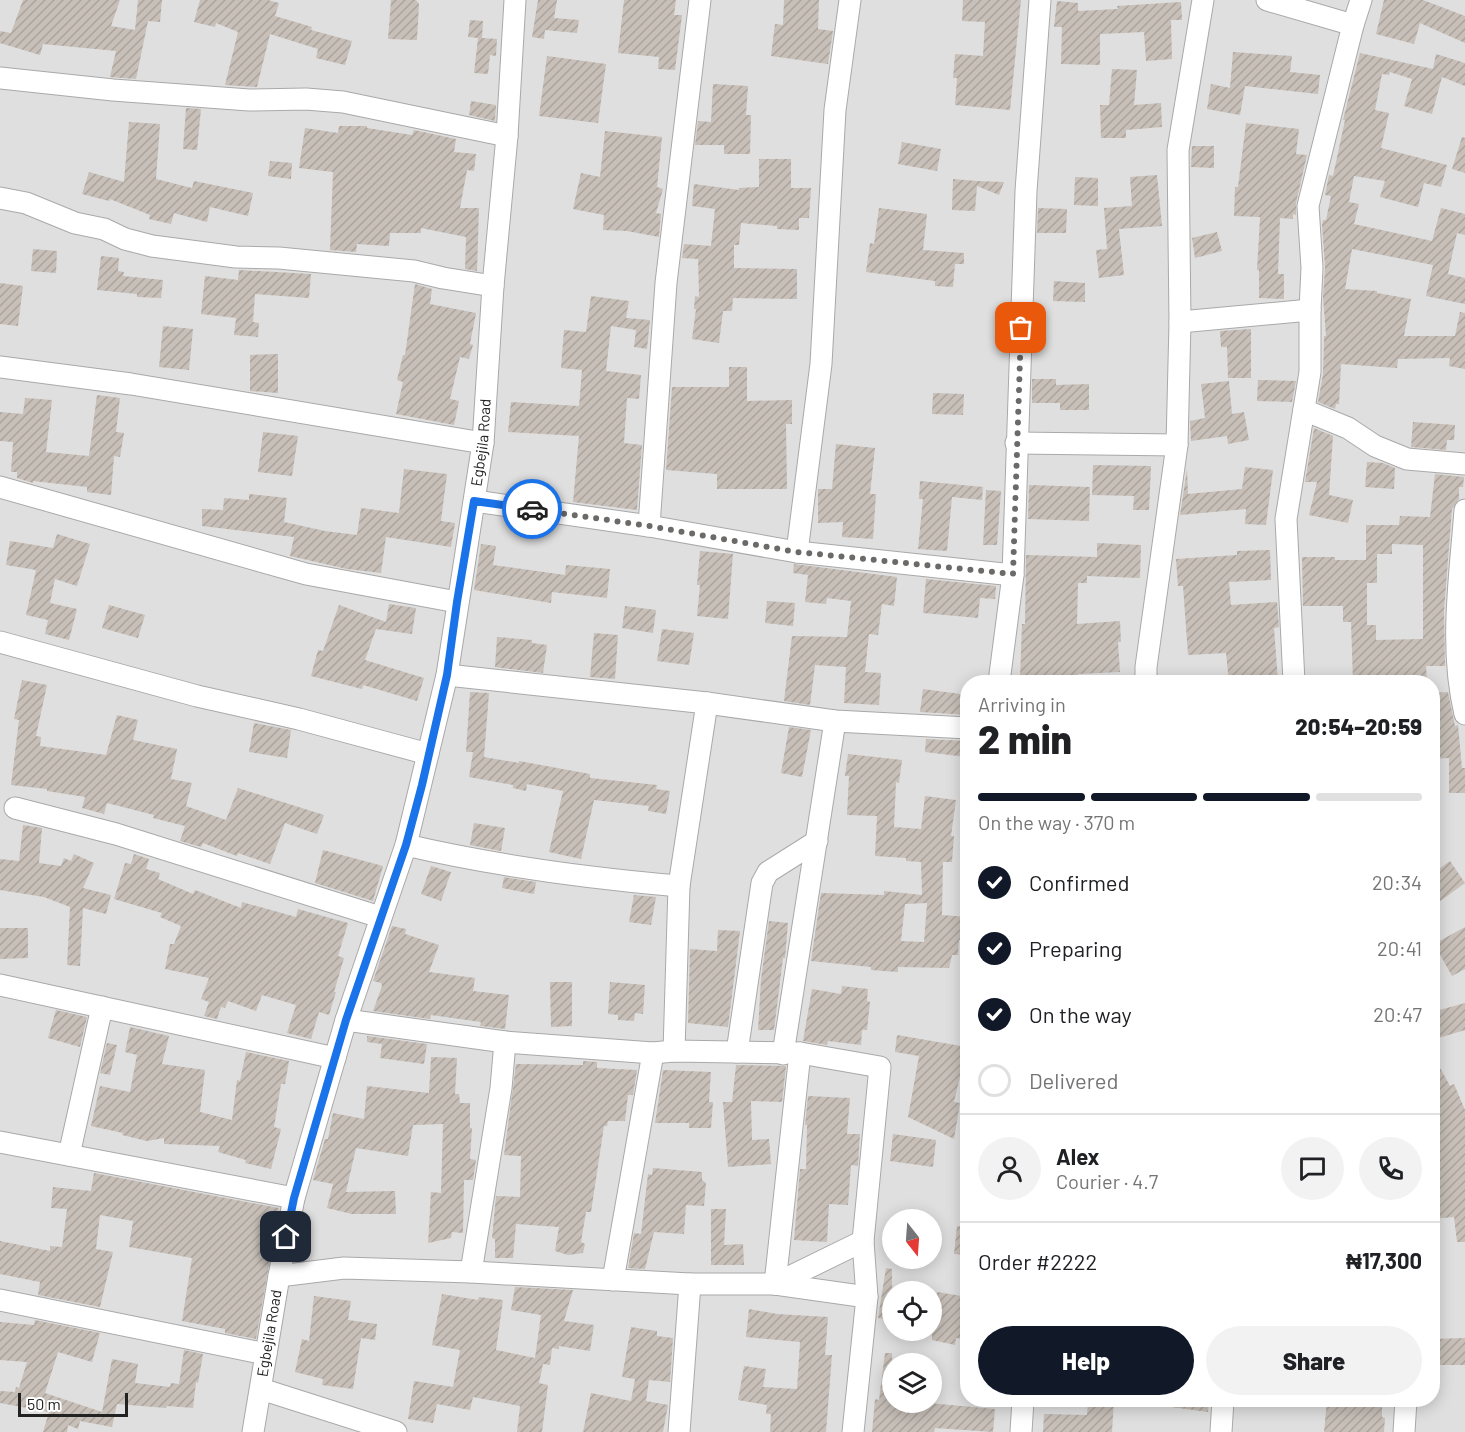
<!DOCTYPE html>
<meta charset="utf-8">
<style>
:root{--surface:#fff;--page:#f2f2f2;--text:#202124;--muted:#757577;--line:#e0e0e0;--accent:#111827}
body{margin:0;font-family:Barlow,sans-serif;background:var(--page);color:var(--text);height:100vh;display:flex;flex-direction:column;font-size:22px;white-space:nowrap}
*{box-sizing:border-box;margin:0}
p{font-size:20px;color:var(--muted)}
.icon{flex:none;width:33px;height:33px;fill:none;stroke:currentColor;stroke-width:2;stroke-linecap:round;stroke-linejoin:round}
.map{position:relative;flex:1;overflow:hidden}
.details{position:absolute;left:960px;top:675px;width:480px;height:732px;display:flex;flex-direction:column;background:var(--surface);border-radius:24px;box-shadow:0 3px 15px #0003}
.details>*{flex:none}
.needle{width:39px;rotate:163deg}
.fabs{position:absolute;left:882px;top:1209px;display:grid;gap:12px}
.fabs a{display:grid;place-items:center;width:60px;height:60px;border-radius:50%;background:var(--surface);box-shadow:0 3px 15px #0003;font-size:30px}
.scale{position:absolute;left:18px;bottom:15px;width:110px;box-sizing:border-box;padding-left:6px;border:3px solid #222;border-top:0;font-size:16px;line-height:21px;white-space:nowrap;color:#222;-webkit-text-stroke:4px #fff;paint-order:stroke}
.pin{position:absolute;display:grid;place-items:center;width:51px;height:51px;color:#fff;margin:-26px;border-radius:12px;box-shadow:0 3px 9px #0006}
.courier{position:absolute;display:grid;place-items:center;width:60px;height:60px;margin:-30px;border:4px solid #1a73e8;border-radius:50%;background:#fff;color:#222;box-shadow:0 2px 8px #0007}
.summary em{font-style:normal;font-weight:800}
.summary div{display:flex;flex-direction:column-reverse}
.summary{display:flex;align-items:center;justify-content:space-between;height:102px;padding:0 18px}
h1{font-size:39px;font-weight:800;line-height:45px}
.bar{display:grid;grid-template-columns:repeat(4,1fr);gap:9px 6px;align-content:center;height:72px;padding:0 18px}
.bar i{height:8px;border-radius:4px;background:var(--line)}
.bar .on{background:var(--accent)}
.bar p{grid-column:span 4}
.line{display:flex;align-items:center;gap:15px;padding:0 18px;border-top:2px solid var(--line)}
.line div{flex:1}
.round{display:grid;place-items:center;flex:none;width:63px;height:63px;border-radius:32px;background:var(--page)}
ol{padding:0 18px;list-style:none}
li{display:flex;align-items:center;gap:18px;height:66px}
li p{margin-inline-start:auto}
li .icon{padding:6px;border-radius:50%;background:var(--accent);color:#fff;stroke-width:4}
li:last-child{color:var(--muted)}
li i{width:33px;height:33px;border:3px solid var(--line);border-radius:50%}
.cta{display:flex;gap:12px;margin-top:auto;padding:12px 18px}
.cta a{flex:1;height:69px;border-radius:36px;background:var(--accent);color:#fff;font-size:24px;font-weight:800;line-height:69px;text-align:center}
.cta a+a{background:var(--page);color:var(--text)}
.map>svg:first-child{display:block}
.residential{fill:#e0dfdf;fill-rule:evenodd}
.building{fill:url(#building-hatch);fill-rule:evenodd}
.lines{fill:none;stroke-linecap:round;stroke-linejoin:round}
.minor-casing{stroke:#a9a9a9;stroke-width:23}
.minor{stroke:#fff;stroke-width:21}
.done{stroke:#6b6a68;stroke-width:6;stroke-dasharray:0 10.8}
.route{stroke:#1a73e8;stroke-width:8}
.labels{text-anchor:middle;stroke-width:4.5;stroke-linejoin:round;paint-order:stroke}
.street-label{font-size:15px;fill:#222;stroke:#fff}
</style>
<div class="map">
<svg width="1465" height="1432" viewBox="0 0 1465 1432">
<defs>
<pattern id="building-hatch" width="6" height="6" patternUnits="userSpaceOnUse" patternTransform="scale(1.5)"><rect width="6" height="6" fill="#c7bfb8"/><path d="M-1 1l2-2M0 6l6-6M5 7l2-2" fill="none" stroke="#aba49e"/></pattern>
</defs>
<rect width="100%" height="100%" fill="#f2efe9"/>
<!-- residential -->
<path class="residential" d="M0,0H1465V1432H0ZM968,682H1432V1400H968ZM892,1220H932V1258H892ZM892,1292H932V1330H892ZM892,1364H932V1402H892Z"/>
<!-- building -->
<path class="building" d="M23,0H120L111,26L135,30L138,0H162L160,22L148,21L136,79L110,77L116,51L43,44L40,55L0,43V31L11,33Z
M200,0H268L279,3L275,16L312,27L311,30L352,41L345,65L316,58L318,49L270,34L257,87L225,85L238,32L216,23L215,27L194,22Z
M391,0H416L419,4L417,40L388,39Z
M538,0H557L554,18L579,20L577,33L545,30L544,39L532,37Z
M624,0H676L674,15H682L675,70L658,69L659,57L618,53Z
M784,0H819L818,29L833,31L828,64L771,56L775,24L783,25Z
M963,0H1021L1010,110L955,105L957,78H953L955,54L983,56L985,22L962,21Z
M1384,0H1423L1465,16V43L1420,23L1414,44L1376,34Z
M1057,1L1078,3V11L1118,9L1117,6L1181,2L1182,20H1171L1172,59L1146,61L1144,32L1100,34V65L1061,64L1062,27H1054Z
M470,20L483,21L482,38L497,39L496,56L490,55L488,74L474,73L478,38L468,37Z
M1233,52L1292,56L1290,72L1320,75L1318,94L1245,86L1240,115L1207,109L1211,84L1230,88Z
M1360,53L1433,69L1436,54L1465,63V86L1442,77L1432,114L1404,106L1412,79L1390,72L1389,75L1382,74L1375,110L1389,113L1381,148L1447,165L1441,187L1424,183L1418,207L1380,197L1385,181L1354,176L1349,202L1359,204L1354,224L1432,241L1441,208L1465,214V235L1457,233L1448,274L1465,278V304L1426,296L1433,265L1352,249L1345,289L1377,291V293L1411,299L1404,336H1455L1460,312L1465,313V369L1449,366L1450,358L1398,359L1397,368L1341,364L1339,404H1336L1335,409L1318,402L1323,374L1324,336H1326L1323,297L1325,267L1322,225L1323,220H1326L1331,196L1325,195L1329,175L1333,176L1345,120H1343Z
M547,56L606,64L598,123L539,116Z
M1112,69L1137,70L1134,105L1161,103L1162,127L1126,130V138H1101L1100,105H1109Z
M713,84L748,86L746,115H751L750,154H724V145H695L698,121L711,122Z
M471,101L496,105L495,121L469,115Z
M186,108L201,109L197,150L183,149Z
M129,122L160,124L156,179L192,188L194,181L253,193L248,216L210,207L207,222L174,213L171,224L149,219L150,215L110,199L109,201L82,194L89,172L124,182Z
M1246,123L1299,129L1296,154L1307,155L1296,203V215L1293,214V219L1280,218L1278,274H1284V299L1259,298V270H1257L1260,217L1234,216L1235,187H1238Z
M339,126H367V128L412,135L414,130L456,139L454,152L476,154L474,171L467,170L460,208H479L477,271L465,269L466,237L421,228V233H390L389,246L357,244L356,252L330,250L333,172L299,168L305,128L338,133Z
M605,131L662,137L657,187L663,189L656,213L661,214L659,237L627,231L603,230L604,215L573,209L581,173L600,177Z
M1462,137L1465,138V173L1452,169Z
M902,142L941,149L937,171L898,164Z
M1192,146H1214V168L1191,167Z
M759,159H791V188H811L809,218H799V230L777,229V226L741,223L739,245H734V268L797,269V299L733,298L732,311H723L719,343L692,339L696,309H694L695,296L699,297L698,259L682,258L684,244L711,246L715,209L692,206L694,184L739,190V188L759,187Z
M270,161L292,163L291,179L268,176Z
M1157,175L1162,226L1119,229L1124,275L1099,278L1096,250L1107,249L1104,208L1132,206L1130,177Z
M1075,177L1098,178V206L1074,205Z
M953,179L977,181L1004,182L999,195L977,186L975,211L952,210Z
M879,208L927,214L923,250L964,253V264H955L953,287L935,286V281L866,272L870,243L874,244Z
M1038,208L1067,209L1066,233H1037Z
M1217,232L1222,251L1195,258L1192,238Z
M33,249L57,251L56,273L31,271Z
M101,256L119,258L118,271L124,272L123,276L163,280L161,298L137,297V294L97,290Z
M239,270L311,274L309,298L255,294L253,322L259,323L258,337L234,335L236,318L201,314L205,276L238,280Z
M1054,281L1085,283V302L1053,301Z
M0,283L23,286L18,326L0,324Z
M415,284L432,289L430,304L476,313L470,344L473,345L469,359L460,357L450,399L459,401L454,425L396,414L403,382L397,380L403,355H405Z
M591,296L629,301L626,318L650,320L647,349L634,347L636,330L611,326L606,371L641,375L639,399L627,398L624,443L642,445L637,510L573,502L579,436L508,432L511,402L579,406L582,370L561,368L564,330L586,332Z
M163,326L193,329L189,370L159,367Z
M1251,329V378H1228L1227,347H1221L1220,331Z
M278,354V393L250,391V355Z
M729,367H747V401L792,400V424H786L787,489H717V474L666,470L672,387H729Z
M1032,379H1056V385L1089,384V410H1060V403H1032Z
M1258,380L1296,381L1292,402L1257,401Z
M1229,381L1232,414L1244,412L1249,440L1228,444L1227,436L1191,441L1190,421L1205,418L1201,384Z
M933,393L964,394L963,415L932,414Z
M97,395L120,398L116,432L124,433L120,457L114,456L111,495L87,492V487L33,481V483L17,478V472H11L13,442L0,441V412L23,414L25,398L52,400L46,452L89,456Z
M1413,422L1455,425L1454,440H1447L1446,450L1411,447Z
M1314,428L1333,436L1329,495L1353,500L1348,523L1309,515L1317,482H1305Z
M263,432L298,436L292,476L258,472Z
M836,444L875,448L870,494H876L873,539L842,537L843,522L818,523V489H832Z
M1367,462L1383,463L1395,468L1394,489L1365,487Z
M1093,465L1151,466L1149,510H1133L1134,496L1092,495Z
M1245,467L1273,470L1266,525L1245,524L1246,509L1180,515L1187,469L1188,494L1242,489Z
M404,469L447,474L441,521L455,523L451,547L386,537L381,573L347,569L290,556L294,537L202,526V509L223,510L224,498L249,500V494L287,498L284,522L325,531L357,535L361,508L399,513Z
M1435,474L1464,477L1463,487H1459V499L1452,509L1444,611L1445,666H1426L1427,682H1353L1351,622H1343V606H1303L1302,557H1335V560H1366V525H1399L1400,516L1430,517ZM1392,544L1423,545V639L1376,640V625H1367V583H1377V554H1392Z
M920,481L983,487L982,500L952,497L947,551L918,549L923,499H919Z
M1029,485L1090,487L1089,521L1028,519Z
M986,490L1001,491L997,545H983Z
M57,534L90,544L77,586L55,579L50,603L77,609L69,640L45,634L48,620L26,615L36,570L6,565L10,541L53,548Z
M1097,543L1141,545L1140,578L1087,576V583H1078L1077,624L1120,621L1121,642H1118L1120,672L1078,674V680L1020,678L1022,624H1025L1026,555L1097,557Z
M481,544L496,546L493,565L565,575L566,565L610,569L607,598L552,592L551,603L474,590Z
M1270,550L1271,580L1229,582L1231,605L1277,602L1279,627L1274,628L1278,681L1229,682L1226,653L1188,655L1183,586H1178L1176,559L1237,555V551Z
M700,551L733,554L728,619L697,616L700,585H697Z
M794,564L897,577L894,606L882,604L878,635L869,634L865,672L881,673L879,705L844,703L846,667L815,665L810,705L784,701L792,636L847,637L851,601L827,598L826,604L805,602L808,575L793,573Z
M926,579L996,586L995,599L980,598L978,618L923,613Z
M767,601L795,603L793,626L765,623Z
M389,604L416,608L412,634L376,629L365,660L424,678L417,701L363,685L362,689L311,676L318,650L323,651L339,605L386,622Z
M109,605L145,615L138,638L102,628Z
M625,606L656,610L653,633L622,628Z
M662,629L694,633L689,665L657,661Z
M594,633L618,635L615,679L590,677Z
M497,637L532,640V643L547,645L543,673L495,667Z
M22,680L47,685L36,736L41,737L40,746L106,755L117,715L138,720L133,740L177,749L171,779L192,783L186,806L226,820L238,788L324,815L317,834L285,823L270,864L238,853L237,856L203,843L201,847L180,841L185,826L153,818L154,815L107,803L104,814L82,808L85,797L47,791V789L11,785L19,720L14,719Z
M923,689L968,695V715L920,712Z
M470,692L489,693L484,757L519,763V761L590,774V778L657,785L656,789L670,791L666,814L648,811L649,806L594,800L581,859L549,852L563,791L527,784L526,791L513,788V785L469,777L473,752H466Z
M1448,692L1455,726L1458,725L1462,768H1465V793H1449V758L1432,759V693Z
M254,723L291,730L287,758L249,752Z
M789,727L811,730L802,777L781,773Z
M926,739L968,741L966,757L925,752Z
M848,754L902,760L899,783L896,782L894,827L921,829L925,796L956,800L951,836H954L952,862H943L942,915L967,917L966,933H962L961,940H959L958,955H952L949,968L898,967V972L871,970V967L811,961L821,893L884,895V891L922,895L921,862L906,861V858L875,856L877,816L847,815L849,776H845ZM927,903L924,942L901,941L905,904Z
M474,823L505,828L501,851L470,845Z
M23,825L42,828L39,863L61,866L64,858L71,861L74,854L94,863L83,888L111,895L106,914L83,908L80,966L67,965L70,907L44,897L0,890V859L19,861Z
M323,850L383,866L373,901L315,883Z
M134,854L149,859L146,869L160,873L158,879L193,894L195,890L241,908L242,902L296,917L298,909L348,923L338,956L344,958L334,992H336L329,1015L319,1012L311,1039L287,1033L296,1005L262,995L256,1011L228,1001L225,1008L221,1007L217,1019L204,1016L209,1002L201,999L209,978L165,969L170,944H174L181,926L160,917L162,913L114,899L125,863L131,864Z
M1450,861L1465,883L1432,907V874Z
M431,866L451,872L441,901L421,894Z
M504,877L536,882L534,894L502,888Z
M634,895L656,897L651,925L629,922Z
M769,921L788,923L785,958H783L774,1030H758L761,979Z
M392,926L406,929L405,934L439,945L429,972L475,978L473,991L509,995L505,1029L480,1026L481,1022L431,1015L430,1019L373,1011L382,986L381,983L373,981Z
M1465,927V969L1452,976L1434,944Z
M0,928H28V958L0,959Z
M718,930L740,931L728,1027L688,1023L690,949L717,951Z
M550,982H572V1026L551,1027Z
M610,982L645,985L643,1014L635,1013L634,1021L618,1020V1015L608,1014Z
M842,986L868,989L867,1001L870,1002L867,1030H862L861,1045L828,1041L827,1045L803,1041L812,989L841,994Z
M1465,1003V1030L1432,1040V1012Z
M56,1010L87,1017L80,1047L48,1038Z
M130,1027L169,1036L162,1064L205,1070L200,1112L232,1120L237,1080L240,1081L246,1052L289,1061L285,1084H281L274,1127L281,1129L271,1169L245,1163L246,1160L218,1152L220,1146L164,1144V1138L147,1141L122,1135L123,1133L91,1126L100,1086L130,1092L137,1055L125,1052Z
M897,1035L967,1047L954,1102L960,1103L954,1139L908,1117L919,1056L895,1052Z
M367,1036L427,1044L424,1064L380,1058L382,1044L367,1042Z
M107,1043L117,1045L110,1075L100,1073Z
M1432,1053L1450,1086L1454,1084L1465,1110V1242H1457L1454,1217L1432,1219V1191H1436L1432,1161V1118L1439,1117L1432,1102Z
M431,1057L457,1058L455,1094H459L460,1103H470V1128H472L470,1159L476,1160L473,1180H464L463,1233L452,1232L451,1238L428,1243L431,1192L441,1193L443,1124L413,1125L408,1156L356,1148L346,1192L395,1191L396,1214H352L327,1208L333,1184L313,1180L325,1139H328L333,1113L364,1119L367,1086L429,1093Z
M583,1061L597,1062V1068L637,1070L633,1095H628L625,1121H608L607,1126H604L591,1212H586L581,1242L585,1244L583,1253L568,1255L555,1251L559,1227L516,1224L513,1258H495V1239L492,1238L496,1196L520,1197L521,1156L504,1155L516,1064L583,1065Z
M736,1065L786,1066L782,1102L751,1101L752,1140L769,1139L771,1164L728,1167L723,1102H732Z
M663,1070L711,1072L709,1102H713L711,1128H689V1123H655Z
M808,1096L850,1098L847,1134H860L858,1166L851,1165L848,1205L829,1204L827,1242L794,1240L800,1169H806L807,1125H805Z
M893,1134L936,1140L933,1167L890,1161Z
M653,1168L702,1172V1180L706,1183L704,1206L686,1205L684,1234L654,1232L645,1269L628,1268L634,1233L641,1234L648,1174L652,1175Z
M94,1173L279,1208L256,1339L225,1333V1329L182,1321L192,1258L129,1247L133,1221L100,1215L96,1249L113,1252L100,1307L38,1295L40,1282L0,1274V1241L50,1251V1246L62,1247L67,1209L51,1208L53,1187L91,1191Z
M711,1209H726L724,1245L743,1244L744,1265H711Z
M957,1226L968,1227V1255L954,1254Z
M886,1268L892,1269V1320L878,1318Z
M515,1287L573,1290L564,1321L594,1325L590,1351L559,1346V1349L552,1348L550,1365L543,1364L539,1383L548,1385L542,1432H517L520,1406L473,1397L470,1410L437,1404L433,1423L408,1419L414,1381L453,1387L460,1350L432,1345L442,1294L478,1300L479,1297L503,1300L496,1350L535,1358L541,1315L511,1310Z
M937,1292L968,1297V1340L956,1338L955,1345L932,1340V1296L936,1297Z
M314,1296L351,1301L348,1320L377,1324L375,1340L361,1338L353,1389L322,1385L323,1379L295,1372L302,1339L309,1341Z
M749,1309L777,1314L828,1317L825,1355H832L826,1432H770L771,1414H766L767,1405L738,1400L744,1366L766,1369L763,1387L797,1389L800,1342L746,1337Z
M35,1320L100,1333L92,1362L58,1352L45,1393L102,1412L112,1359L138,1364L135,1383L170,1387L171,1383L179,1384L184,1350L203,1354L198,1383L196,1382L193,1408L167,1406L166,1408L117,1404L112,1427L80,1421L78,1429L68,1425L67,1432H43L49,1412L0,1403V1391L15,1392L16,1387L19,1388L27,1362L0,1360V1322L34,1325Z
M631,1327L657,1331V1336L673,1338L670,1382L649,1380L646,1401L668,1405L663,1432H583L591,1393L631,1401L635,1379L622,1377Z
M1465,1338V1365H1432V1339Z
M885,1353H892V1402H918L995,1409L993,1432L935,1428L934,1432H872L875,1399L879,1400Z
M1088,1400H1114L1112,1432H1043L1044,1414L1087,1415Z
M1172,1400H1209L1208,1412L1171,1407Z
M1327,1400H1382V1417L1385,1418L1384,1432H1324Z"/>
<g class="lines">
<!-- minor casing -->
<g class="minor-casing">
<g id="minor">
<path d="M1267,0L1353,25"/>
<path d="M0,78L113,90L249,100L306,99L343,102L507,136"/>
<path d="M0,198L26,203L75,223L104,229L125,239L152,246L236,257L279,258L414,271L443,278L493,286"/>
<path d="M1180,322L1310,310L1312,268L1308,206L1353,25L1361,0"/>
<path d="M0,367L131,384L483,443"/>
<path d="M1304,410L1348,428L1375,446L1407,459L1465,464"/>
<path d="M1016,443L1177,445"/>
<path d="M0,487L306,574L457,602"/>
<path d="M475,501L649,526L797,552L1013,575"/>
<path d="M1465,510C1460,577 1449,647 1465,714"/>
<path d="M649,526L666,283L700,0"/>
<path d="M797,552L821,364L835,110L850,0"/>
<path d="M0,642L197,696L299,719L428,754"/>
<path d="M447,675L707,703L835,721L968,728"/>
<path d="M999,682L1013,575L1026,191L1040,0"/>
<path d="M1146,682V667L1177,445L1180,322L1178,150L1203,0"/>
<path d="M1294,682L1286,519L1310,372V310"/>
<path d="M15,808L116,834L380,917"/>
<path d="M406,845C496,866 587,878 679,886"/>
<path d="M0,985L335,1058"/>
<path d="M346,1020L505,1042L653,1053L674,1051L800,1053L880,1067L863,1241L867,1297L853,1432"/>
<path d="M674,1051L679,886L707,703"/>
<path d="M737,1052L762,883L768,872L817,841"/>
<path d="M783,1054L835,721"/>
<path d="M0,1142L294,1198"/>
<path d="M69,1155L102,1007"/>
<path d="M471,1272L501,1088L505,1042"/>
<path d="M279,1276L344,1268L471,1272L690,1284H775L867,1297"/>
<path d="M613,1280L653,1053"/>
<path d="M775,1284L800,1053"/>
<path d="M775,1284L863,1241"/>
<path d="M0,1300L266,1354"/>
<path d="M261,1389L396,1432"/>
<path id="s1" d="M253,1432L279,1276L294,1198L346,1020L406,845L447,675L483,443L493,286L507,136L515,0"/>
<path d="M679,1432L690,1284"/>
<path d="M1021,1432L1023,1400"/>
<path d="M1221,1432L1223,1400"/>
<path d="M1404,1432L1406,1400"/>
</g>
</g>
<!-- minor -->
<use href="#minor" class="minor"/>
</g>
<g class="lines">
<!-- done -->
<path class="done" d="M532,509L649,526L797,552L1013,574L1021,328"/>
<!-- route -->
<path class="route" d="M286,1237L294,1198L346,1020L406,845L422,785L447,675L457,602L474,501L532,509"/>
</g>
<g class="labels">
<!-- street labels -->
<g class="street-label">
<text dy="5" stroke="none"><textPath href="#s1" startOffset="1018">Egbejila Road</textPath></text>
<text dy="5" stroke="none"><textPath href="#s1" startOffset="100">Egbejila Road</textPath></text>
</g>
</g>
</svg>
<div class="fabs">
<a><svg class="needle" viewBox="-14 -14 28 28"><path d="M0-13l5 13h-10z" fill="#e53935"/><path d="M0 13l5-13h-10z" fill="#757577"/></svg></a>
<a><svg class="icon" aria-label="locate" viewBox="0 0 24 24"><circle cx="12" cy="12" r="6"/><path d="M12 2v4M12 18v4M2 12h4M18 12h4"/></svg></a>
<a><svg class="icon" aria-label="layers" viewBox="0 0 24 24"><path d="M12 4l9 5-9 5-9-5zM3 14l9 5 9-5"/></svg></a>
</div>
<div class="scale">50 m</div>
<div class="pin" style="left:1021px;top:328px;background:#ea580c"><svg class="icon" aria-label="bag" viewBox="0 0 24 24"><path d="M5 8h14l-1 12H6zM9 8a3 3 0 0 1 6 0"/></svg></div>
<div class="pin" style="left:286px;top:1237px;background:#1f2937"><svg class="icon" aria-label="home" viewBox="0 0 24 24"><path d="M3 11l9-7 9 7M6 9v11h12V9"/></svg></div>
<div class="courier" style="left:532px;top:509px"><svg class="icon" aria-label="car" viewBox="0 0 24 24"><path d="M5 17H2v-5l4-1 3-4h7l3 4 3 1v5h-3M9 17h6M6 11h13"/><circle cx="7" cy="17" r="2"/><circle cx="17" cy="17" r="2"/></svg></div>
<section class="details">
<div class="summary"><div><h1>2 min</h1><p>Arriving in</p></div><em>20:54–20:59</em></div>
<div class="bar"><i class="on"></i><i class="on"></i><i class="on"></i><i></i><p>On the way · 370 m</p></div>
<ol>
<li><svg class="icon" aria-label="check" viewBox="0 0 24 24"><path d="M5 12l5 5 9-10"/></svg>Confirmed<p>20:34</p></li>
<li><svg class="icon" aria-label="check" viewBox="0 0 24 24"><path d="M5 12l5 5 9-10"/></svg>Preparing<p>20:41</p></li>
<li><svg class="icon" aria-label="check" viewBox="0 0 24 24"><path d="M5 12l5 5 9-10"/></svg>On the way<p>20:47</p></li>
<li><i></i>Delivered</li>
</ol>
<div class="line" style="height:108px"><a class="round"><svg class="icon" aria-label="person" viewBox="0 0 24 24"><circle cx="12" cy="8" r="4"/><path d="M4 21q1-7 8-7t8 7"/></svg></a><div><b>Alex</b><p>Courier · 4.7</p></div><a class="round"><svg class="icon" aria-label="chat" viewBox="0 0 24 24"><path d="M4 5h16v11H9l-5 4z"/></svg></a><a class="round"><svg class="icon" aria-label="phone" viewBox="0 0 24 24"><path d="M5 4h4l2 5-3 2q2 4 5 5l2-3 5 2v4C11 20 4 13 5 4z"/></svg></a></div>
<div class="line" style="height:78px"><div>Order #2222</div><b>₦17,300</b></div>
<div class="cta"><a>Help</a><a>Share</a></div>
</section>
</div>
